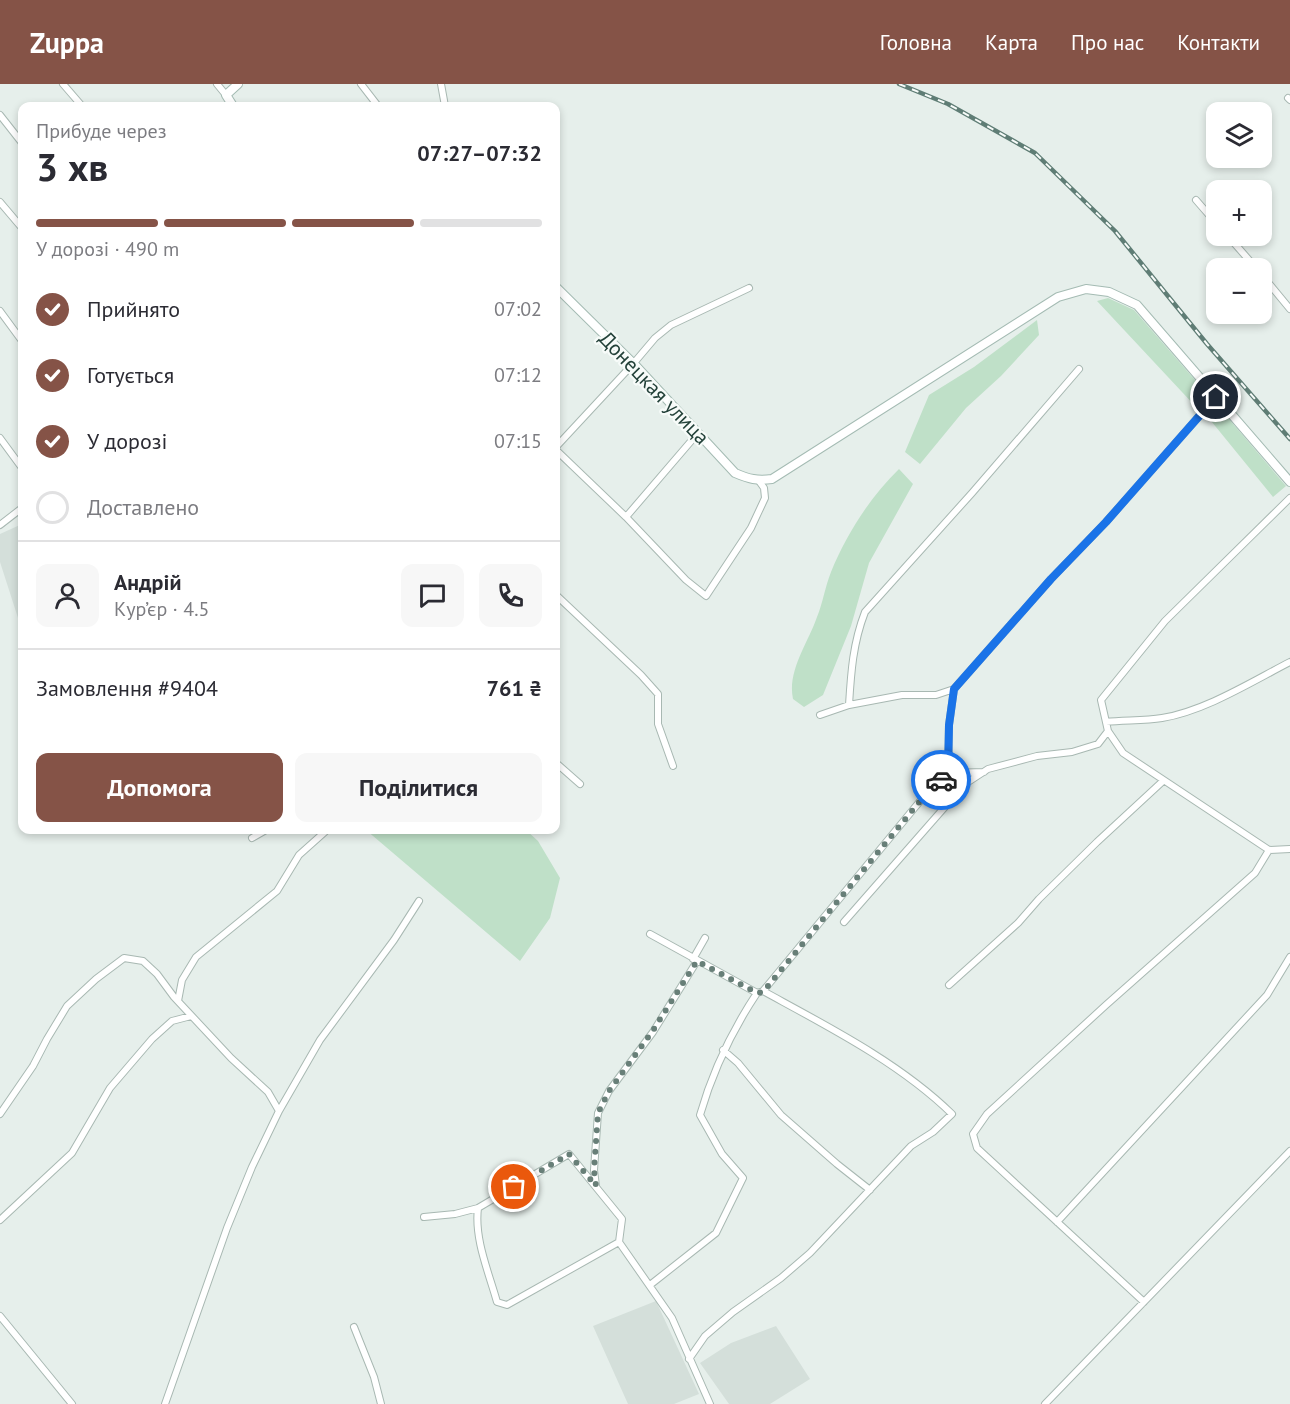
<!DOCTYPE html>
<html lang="uk">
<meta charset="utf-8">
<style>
:root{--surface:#fff;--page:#f7f7f7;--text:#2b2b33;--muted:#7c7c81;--line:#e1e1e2;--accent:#855347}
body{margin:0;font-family:"PT Sans",sans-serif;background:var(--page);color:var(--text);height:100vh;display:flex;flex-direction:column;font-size:22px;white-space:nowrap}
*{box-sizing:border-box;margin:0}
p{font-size:20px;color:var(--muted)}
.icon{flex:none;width:33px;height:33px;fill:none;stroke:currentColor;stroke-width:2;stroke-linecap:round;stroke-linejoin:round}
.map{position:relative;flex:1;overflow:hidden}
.drawer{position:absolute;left:18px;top:18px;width:542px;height:732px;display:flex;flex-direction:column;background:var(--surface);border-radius:12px;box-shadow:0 3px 9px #0003}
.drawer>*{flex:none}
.tools{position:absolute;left:1206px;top:18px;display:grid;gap:12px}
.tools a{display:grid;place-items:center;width:66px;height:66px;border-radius:12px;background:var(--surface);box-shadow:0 3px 9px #0003;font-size:30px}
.pin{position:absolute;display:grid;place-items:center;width:51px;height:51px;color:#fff;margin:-26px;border:3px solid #fff;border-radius:50%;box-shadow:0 2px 6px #0007}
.courier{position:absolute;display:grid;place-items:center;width:60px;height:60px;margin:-30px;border:4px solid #1a73e8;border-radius:50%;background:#fff;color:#222;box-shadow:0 2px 8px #0007}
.summary em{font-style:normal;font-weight:700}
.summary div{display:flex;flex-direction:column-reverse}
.summary{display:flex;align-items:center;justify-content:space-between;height:102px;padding:0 18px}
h1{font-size:39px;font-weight:700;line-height:45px}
.bar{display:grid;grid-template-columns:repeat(4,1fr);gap:9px 6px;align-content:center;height:72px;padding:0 18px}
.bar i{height:8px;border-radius:4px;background:var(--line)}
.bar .active{background:var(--accent)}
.bar p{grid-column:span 4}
.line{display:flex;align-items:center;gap:15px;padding:0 18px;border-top:2px solid var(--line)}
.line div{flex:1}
.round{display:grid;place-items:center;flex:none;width:63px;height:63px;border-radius:12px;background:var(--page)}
ol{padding:0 18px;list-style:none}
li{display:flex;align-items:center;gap:18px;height:66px}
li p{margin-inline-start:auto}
li .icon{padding:6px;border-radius:50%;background:var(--accent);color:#fff;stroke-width:4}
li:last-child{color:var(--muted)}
li i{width:33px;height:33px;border:3px solid var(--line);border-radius:50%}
.cta{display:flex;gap:12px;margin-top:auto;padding:12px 18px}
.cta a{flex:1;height:69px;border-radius:12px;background:var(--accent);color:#fff;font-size:24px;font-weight:700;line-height:69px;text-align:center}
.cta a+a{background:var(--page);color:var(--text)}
header{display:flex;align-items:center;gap:36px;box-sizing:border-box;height:84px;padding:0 30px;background:var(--accent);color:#fff}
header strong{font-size:28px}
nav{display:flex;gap:33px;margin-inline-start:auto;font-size:21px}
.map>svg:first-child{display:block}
.built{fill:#d4dfda}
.green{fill:#bfe0c8}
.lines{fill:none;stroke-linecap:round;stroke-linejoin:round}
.street-casing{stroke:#a8b8b2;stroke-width:8}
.secondary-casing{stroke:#a4bbb3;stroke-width:10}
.street{stroke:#fff;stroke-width:6}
.secondary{stroke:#fff;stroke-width:8}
.rail-casing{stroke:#5f7d75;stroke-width:4.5}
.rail{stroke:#f7fbf9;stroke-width:2;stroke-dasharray:7;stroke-linecap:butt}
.done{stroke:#687f78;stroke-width:6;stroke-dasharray:0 10.8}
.route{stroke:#1a73e8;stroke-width:8}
.labels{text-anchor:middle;stroke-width:4.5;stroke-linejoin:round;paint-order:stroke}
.street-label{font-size:21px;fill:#24423a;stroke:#f7fbf9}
</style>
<header>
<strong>Zuppa</strong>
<nav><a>Головна</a><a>Карта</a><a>Про нас</a><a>Контакти</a></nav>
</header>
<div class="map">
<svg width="1290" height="1320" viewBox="0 0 1290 1320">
<rect width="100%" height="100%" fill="#e6efeb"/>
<!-- built -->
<path class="built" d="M22,440V541L18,534L0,478V450Z
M656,1217L699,1310L674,1320H628L593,1242Z
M776,1242L810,1295L770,1320H729L700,1279L731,1259Z"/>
<!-- green -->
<path class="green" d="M1108,214L1134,226L1208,311L1196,323L1097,217Z
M1037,236L1039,251L1001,292L966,324L920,380L905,368L929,311L974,283Z
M1216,320L1286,402L1273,413L1207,332Z
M899,385L913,400L869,479L851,542L823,611L804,623L793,615C787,587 808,559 817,533C823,518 825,503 831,488C846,451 870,413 899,385Z
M366,746H526L538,757L560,794L550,834L520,877Z"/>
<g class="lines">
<!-- street casing -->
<g class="street-casing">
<path id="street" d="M63,0L82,22
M217,0L226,11
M361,0L378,22
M441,0L445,22
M1288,14L1290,16
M0,31L22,59
M1196,116L1216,139
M0,118L22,144
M1228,152L1256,184
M1262,191L1290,225
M0,227L22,257
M0,354L22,384
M555,364L633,280L655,254L671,241L749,204
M555,365L626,433L686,496L706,512L751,444L765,414L764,404L759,397
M626,433L698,349
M0,441L22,424
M555,510L641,591L658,610V640L673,682
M849,621C851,588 853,559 865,528L972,409L1079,285
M820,631L849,621L902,611H936L954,605
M1106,638C1124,636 1144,637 1162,634C1205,627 1251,598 1290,578
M1108,647L1123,669L1269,766
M555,678L580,700
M948,689L949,641L954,605L1051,495L1106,438L1216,313
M252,754L266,746
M844,838L965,700L988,685L1037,672L1072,668L1098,660L1108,647L1101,616L1165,537L1290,414
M650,850L757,909
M693,875L705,854
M949,901L1018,839L1039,815L1097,758L1163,697
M178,917L182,896L196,873L277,807L299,771L327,746
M723,966L738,979L781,1031L837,1080L870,1106
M279,1027L320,956L394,856L419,817
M0,1030L33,982L47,955L67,922L96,895L124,874L143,877L157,890L174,913L231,974L268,1008L279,1027L252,1083L227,1144L165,1320
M596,1102L594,1086L598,1029L609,1007L653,948L697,877
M424,1133L455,1130L478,1124
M0,1136L72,1069L110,1004L152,955L172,937L191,932
M1057,1138L1267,911L1290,873
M619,1158L507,1221L497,1218C489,1189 474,1155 478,1124L569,1070L622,1135L619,1158L672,1234L710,1320
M650,1201L716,1149L743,1094L722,1070L700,1031C713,986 731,948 757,909L763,907L921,716L948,689L984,688
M1144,1218L977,1064L973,1050L987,1030L1106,921L1255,789L1269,766L1290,765
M0,1232L72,1320
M354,1243L374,1293L381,1320
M689,1275L705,1252L733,1228L781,1194L810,1169L911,1062L933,1048L952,1030C900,979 827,942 763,907
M1045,1320L1290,1067"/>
</g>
<!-- secondary casing -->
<g class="secondary-casing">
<path id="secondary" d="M233,22L226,11L238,0
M555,202L635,281L735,389C749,395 757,397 772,395L1058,213L1086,205L1109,208L1137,221L1290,398"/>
</g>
<!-- street -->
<use href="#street" class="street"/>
<!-- secondary -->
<use href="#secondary" class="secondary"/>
<!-- rail casing -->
<g class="rail-casing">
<path id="rail" d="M899,0L948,20L1035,69L1115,147L1207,260L1290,355"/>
</g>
<!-- rail -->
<use href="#rail" class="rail"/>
</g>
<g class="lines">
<!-- done -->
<path class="done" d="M514,1103L569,1070L596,1102L594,1086L598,1029L609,1007L652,948L697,877L757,909L763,908L921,716L941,696"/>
<!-- route -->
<path class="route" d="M941,696L948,689L949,641L954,605L1051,495L1106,438L1216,313"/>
</g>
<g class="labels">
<!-- street labels -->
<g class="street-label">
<text transform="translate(654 304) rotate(46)" y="7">Донецкая улица</text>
</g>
</g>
</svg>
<div class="tools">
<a><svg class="icon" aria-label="layers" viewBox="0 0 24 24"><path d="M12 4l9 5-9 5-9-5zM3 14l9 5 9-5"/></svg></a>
<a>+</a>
<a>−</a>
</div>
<div class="pin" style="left:514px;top:1103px;background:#ea580c"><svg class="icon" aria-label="bag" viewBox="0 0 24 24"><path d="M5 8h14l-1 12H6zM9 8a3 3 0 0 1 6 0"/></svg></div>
<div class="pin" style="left:1216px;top:313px;background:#1f2937"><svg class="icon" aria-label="home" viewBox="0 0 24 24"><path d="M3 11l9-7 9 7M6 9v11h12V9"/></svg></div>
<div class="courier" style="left:941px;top:696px"><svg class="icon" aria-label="car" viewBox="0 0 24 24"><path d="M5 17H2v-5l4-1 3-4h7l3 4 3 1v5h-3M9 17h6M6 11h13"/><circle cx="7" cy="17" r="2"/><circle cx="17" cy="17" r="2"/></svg></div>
<section class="drawer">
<div class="summary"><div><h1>3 хв</h1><p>Прибуде через</p></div><em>07:27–07:32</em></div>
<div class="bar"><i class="active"></i><i class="active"></i><i class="active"></i><i></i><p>У дорозі · 490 m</p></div>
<ol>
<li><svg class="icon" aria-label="check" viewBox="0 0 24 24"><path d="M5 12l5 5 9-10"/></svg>Прийнято<p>07:02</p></li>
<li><svg class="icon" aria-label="check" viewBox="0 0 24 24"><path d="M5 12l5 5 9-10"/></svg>Готується<p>07:12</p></li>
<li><svg class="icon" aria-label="check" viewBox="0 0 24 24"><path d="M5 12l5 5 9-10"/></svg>У дорозі<p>07:15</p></li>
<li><i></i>Доставлено</li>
</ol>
<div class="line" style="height:108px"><a class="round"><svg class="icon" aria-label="person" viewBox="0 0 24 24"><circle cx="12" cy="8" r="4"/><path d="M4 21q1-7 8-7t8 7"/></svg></a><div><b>Андрій</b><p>Кур’єр · 4.5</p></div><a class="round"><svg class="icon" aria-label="chat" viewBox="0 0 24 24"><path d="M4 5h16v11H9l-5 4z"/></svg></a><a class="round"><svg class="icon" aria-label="phone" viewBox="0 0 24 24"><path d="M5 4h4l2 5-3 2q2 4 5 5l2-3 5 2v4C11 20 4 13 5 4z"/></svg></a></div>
<div class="line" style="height:78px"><div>Замовлення #9404</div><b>761 ₴</b></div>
<div class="cta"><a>Допомога</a><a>Поділитися</a></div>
</section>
</div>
